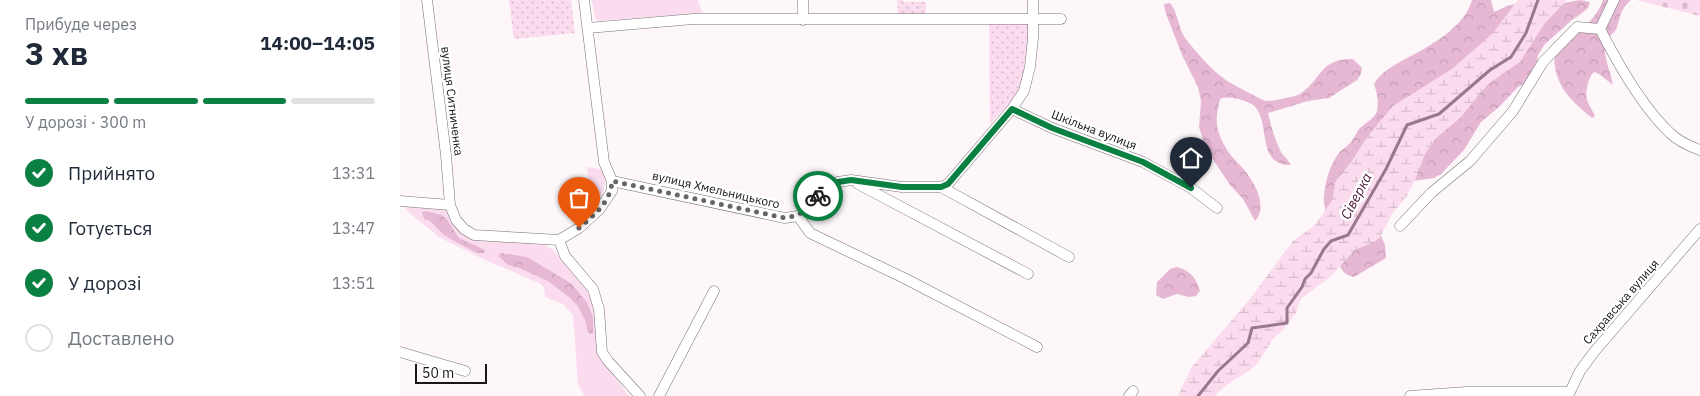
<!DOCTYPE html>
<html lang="uk">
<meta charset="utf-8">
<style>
:root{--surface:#fff;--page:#f2f2f3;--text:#1f2937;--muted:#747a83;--line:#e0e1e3;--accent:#0b8043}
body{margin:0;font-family:"IBM Plex Sans",sans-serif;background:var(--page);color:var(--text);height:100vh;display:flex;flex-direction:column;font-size:19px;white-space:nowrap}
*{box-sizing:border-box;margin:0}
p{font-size:16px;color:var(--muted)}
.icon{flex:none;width:28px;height:28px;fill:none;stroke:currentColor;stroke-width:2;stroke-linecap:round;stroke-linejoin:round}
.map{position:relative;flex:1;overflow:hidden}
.details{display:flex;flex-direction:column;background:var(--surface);width:400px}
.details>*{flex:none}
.scale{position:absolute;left:15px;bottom:12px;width:72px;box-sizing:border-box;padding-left:5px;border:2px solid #181617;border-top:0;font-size:14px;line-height:18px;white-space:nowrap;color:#181617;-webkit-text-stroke:4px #fff;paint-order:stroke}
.pin{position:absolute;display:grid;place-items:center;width:42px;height:42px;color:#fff;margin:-51px -21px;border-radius:50% 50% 50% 0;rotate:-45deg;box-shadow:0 0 5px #0007}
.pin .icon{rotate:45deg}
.courier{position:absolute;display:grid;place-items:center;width:50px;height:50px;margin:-25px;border:4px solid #0b8043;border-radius:50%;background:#fff;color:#222;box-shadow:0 1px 6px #0007}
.head em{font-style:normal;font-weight:700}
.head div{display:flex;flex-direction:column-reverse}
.head{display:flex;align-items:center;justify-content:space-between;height:85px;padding:0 25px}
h1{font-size:32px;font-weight:700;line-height:38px}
.bar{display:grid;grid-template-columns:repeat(4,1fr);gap:8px 5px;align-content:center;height:60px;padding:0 25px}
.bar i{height:6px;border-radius:4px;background:var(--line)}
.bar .selected{background:var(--accent)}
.bar p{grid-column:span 4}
ol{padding:0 25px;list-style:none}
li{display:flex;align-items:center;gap:15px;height:55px}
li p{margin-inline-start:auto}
li .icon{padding:5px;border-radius:50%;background:var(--accent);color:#fff;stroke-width:4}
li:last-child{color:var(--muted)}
li i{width:28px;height:28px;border:2px solid var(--line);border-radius:50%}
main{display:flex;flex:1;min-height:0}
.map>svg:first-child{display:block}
.grass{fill:#fbdcee}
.forest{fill:url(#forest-crowns)}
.wetland{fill:url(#wetland-marsh)}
.cemetery{fill:url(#cemetery-stones)}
.garden{fill:url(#garden-dots)}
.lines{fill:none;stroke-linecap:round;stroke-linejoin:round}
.stream{stroke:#99788b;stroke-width:3}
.minor-casing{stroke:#767274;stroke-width:11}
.minor{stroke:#fff;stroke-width:10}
.done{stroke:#686566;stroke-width:5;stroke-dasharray:0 9}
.route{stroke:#0b8043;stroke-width:6}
.labels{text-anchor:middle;stroke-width:5;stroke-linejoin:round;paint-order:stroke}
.street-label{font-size:12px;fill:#181617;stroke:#fff}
.water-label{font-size:14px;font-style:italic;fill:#471036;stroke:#fff}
</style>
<main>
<section class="details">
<div class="head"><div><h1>3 хв</h1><p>Прибуде через</p></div><em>14:00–14:05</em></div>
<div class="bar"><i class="selected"></i><i class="selected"></i><i class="selected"></i><i></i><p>У дорозі · 300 m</p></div>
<ol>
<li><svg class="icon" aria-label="check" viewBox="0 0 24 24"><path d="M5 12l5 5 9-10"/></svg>Прийнято<p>13:31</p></li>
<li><svg class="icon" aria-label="check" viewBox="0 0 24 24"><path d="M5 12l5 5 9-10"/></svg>Готується<p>13:47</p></li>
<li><svg class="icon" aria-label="check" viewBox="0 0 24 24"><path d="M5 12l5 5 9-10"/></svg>У дорозі<p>13:51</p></li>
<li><i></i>Доставлено</li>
</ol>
</section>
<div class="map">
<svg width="1300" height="396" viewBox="0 0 1300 396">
<defs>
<pattern id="forest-crowns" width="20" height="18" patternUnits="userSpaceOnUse" patternTransform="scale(1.25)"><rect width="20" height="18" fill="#e7b8d4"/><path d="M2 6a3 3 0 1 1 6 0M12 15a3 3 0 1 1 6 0" fill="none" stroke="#c59db5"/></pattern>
<pattern id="wetland-marsh" width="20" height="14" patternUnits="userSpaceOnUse" patternTransform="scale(1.25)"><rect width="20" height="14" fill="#fbdcee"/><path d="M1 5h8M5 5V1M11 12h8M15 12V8" fill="none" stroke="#d6bccb"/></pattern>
<pattern id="cemetery-stones" width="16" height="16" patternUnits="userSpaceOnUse" patternTransform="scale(1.25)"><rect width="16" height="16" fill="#fbdcee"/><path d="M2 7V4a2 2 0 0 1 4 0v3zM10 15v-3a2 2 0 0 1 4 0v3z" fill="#d6bccb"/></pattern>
<pattern id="garden-dots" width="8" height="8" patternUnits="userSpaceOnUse" patternTransform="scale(1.25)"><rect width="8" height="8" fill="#fbdcee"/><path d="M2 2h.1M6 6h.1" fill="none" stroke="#d6bccb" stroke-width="1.8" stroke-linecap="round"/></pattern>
</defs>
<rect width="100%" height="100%" fill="#fdf7fa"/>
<!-- grass -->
<path class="grass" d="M192,0H298L302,13L198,21L195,18Z
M187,167L200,169C212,181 200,200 191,211Z
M5,204L44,209L71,238L79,241L142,244L152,249L188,291L195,310L196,345L199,356L229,396H184L178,384L173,315L163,304L145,297C145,290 145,287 139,283L83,259L39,237L6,210Z"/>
<!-- forest -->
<path class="forest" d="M1072,0H1091L1094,12L1107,6L1120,3L1152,5L1180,0L1190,2L1188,8L1182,13L1172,20L1145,44L1138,55L1136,68L1129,81L1118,87L1099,107L1081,122L1064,150L1041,174L1034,178L1005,182L978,229L985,245L986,258L954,277C937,274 938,258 937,243C935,226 922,213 924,196C925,182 930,164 939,153C942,149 947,147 950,143C955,138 956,131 961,127C967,122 975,118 977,111C979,102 977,93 974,84C981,71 995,65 1007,58C1030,46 1065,27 1072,0Z
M1203,0H1231C1220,10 1221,15 1217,27C1215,34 1207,36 1205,43C1203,57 1211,72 1213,85L1199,74L1194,72C1188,77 1185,92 1187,100C1189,106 1193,111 1195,116L1192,118C1175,104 1158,90 1155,66C1154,63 1154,58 1156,55C1158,51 1163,47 1166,44C1181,29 1196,20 1203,0Z
M770,3C778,12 778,27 785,38C796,52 814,73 829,82C839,88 851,94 863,100C870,102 875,100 882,99C888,97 895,97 900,94C923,78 919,59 953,59L962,68L961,74L957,80L929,98L908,101L868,113C871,126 875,140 881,152C884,157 888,159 891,165C857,166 870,125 856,108C853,103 844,101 839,99C832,98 827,96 820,99C818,109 815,119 818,130C820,137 825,148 830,154C835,161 843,167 848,175C857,187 867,208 855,221L843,199L830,185L806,149L799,127L801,101L798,87L782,55L765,11L764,4Z
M26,211L42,215L48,221L59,238L85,250L84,253H77L58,243L44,235L30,221L24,219L22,212Z
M101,253L127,257L172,284L187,303L193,317V334L188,333L185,320L178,306L170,298L148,281L119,268L108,265L98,256Z
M777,267C791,271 796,278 800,291L796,296L789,297L777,294L763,299L756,295L757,282L770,269Z"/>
<!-- wetland -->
<path class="wetland" d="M1118,0H1167L1145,23L1120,62L1088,84L1060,118L1036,138L1025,154L1016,178L1007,196L992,214L980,237L974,242L955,250L930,277L901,299L896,313L883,330L873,339L857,364L850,370L828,384L814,396H778L791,368L849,300L893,241L915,225L933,199L935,182L952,161L967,137L993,106L1052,69L1093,33Z"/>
<!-- cemetery -->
<path class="cemetery" d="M1236,0H1300V16Z"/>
<!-- garden -->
<path class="garden" d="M109,0H171L175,33L114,39Z
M497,0H503V2H526V15H498Z
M589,23H626L629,26C628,46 627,68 619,87C614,101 600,113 590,124Z"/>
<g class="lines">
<!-- stream -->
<path class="stream" d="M798,396L818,371L848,343L852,328L887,323V308L902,287L905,279L911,273L924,249L931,241L948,235L986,169L1007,125L1039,114L1090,70L1111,57L1126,33L1138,0"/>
<!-- minor casing -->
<g class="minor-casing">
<path id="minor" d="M27,0L46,155L50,205L56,220L64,229L74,235L159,240L179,228L199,210L212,191V181L204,162L184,0
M403,20V0
M188,28L293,19H661
M1200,29C1217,62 1242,107 1270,133C1278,141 1289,146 1300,150
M612,109L652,128L743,162L791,188L817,208
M212,181L385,218L398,216L404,213L419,196L438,182L451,180L502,187H541L548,184L612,109L624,91L630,67L633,38V0
M458,184L628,274
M541,187L669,257
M0,201L50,205
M398,216L410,233L506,279L637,347
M1000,226L1031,193L1070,161L1113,111L1143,62L1177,27L1200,29L1214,0
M159,240L165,256L193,289L199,309L202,352L208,361L240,396
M0,352L65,371
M259,396L314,291
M729,396L733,391
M1010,396L1066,392H1169
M1168,396L1180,371L1194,352L1300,229"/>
</g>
<!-- minor -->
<use href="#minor" class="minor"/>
</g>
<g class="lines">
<!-- done -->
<path class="done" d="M179,228C194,215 211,202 212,181L385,218C403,215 406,210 418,196"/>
<!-- route -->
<path class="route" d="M418,196L438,182L451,180L502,187H541L548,184L612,109L652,128L743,162L791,188"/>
</g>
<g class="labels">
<!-- street labels -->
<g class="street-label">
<text transform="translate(52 101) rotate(83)" y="4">вулиця Ситниченка</text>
<text transform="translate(694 130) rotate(21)" y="4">Шкільна вулиця</text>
<text transform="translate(316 190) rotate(13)" y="4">вулиця Хмельницького</text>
<text transform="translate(1221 302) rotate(-49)" y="4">Сахравська вулиця</text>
</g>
<!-- water labels -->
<g class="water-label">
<text transform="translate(956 196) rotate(-62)" y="5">Сіверка</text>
</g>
</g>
</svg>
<div class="scale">50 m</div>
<div class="pin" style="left:179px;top:228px;background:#ea580c"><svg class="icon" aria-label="bag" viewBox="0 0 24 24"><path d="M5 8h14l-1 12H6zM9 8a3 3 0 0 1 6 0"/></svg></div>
<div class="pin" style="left:791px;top:188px;background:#1f2937"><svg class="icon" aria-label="home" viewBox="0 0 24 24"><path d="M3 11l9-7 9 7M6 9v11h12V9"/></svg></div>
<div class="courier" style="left:418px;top:196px"><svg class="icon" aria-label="bike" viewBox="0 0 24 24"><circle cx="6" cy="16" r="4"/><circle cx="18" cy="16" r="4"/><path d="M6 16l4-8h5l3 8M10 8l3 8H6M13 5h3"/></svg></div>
</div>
</main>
